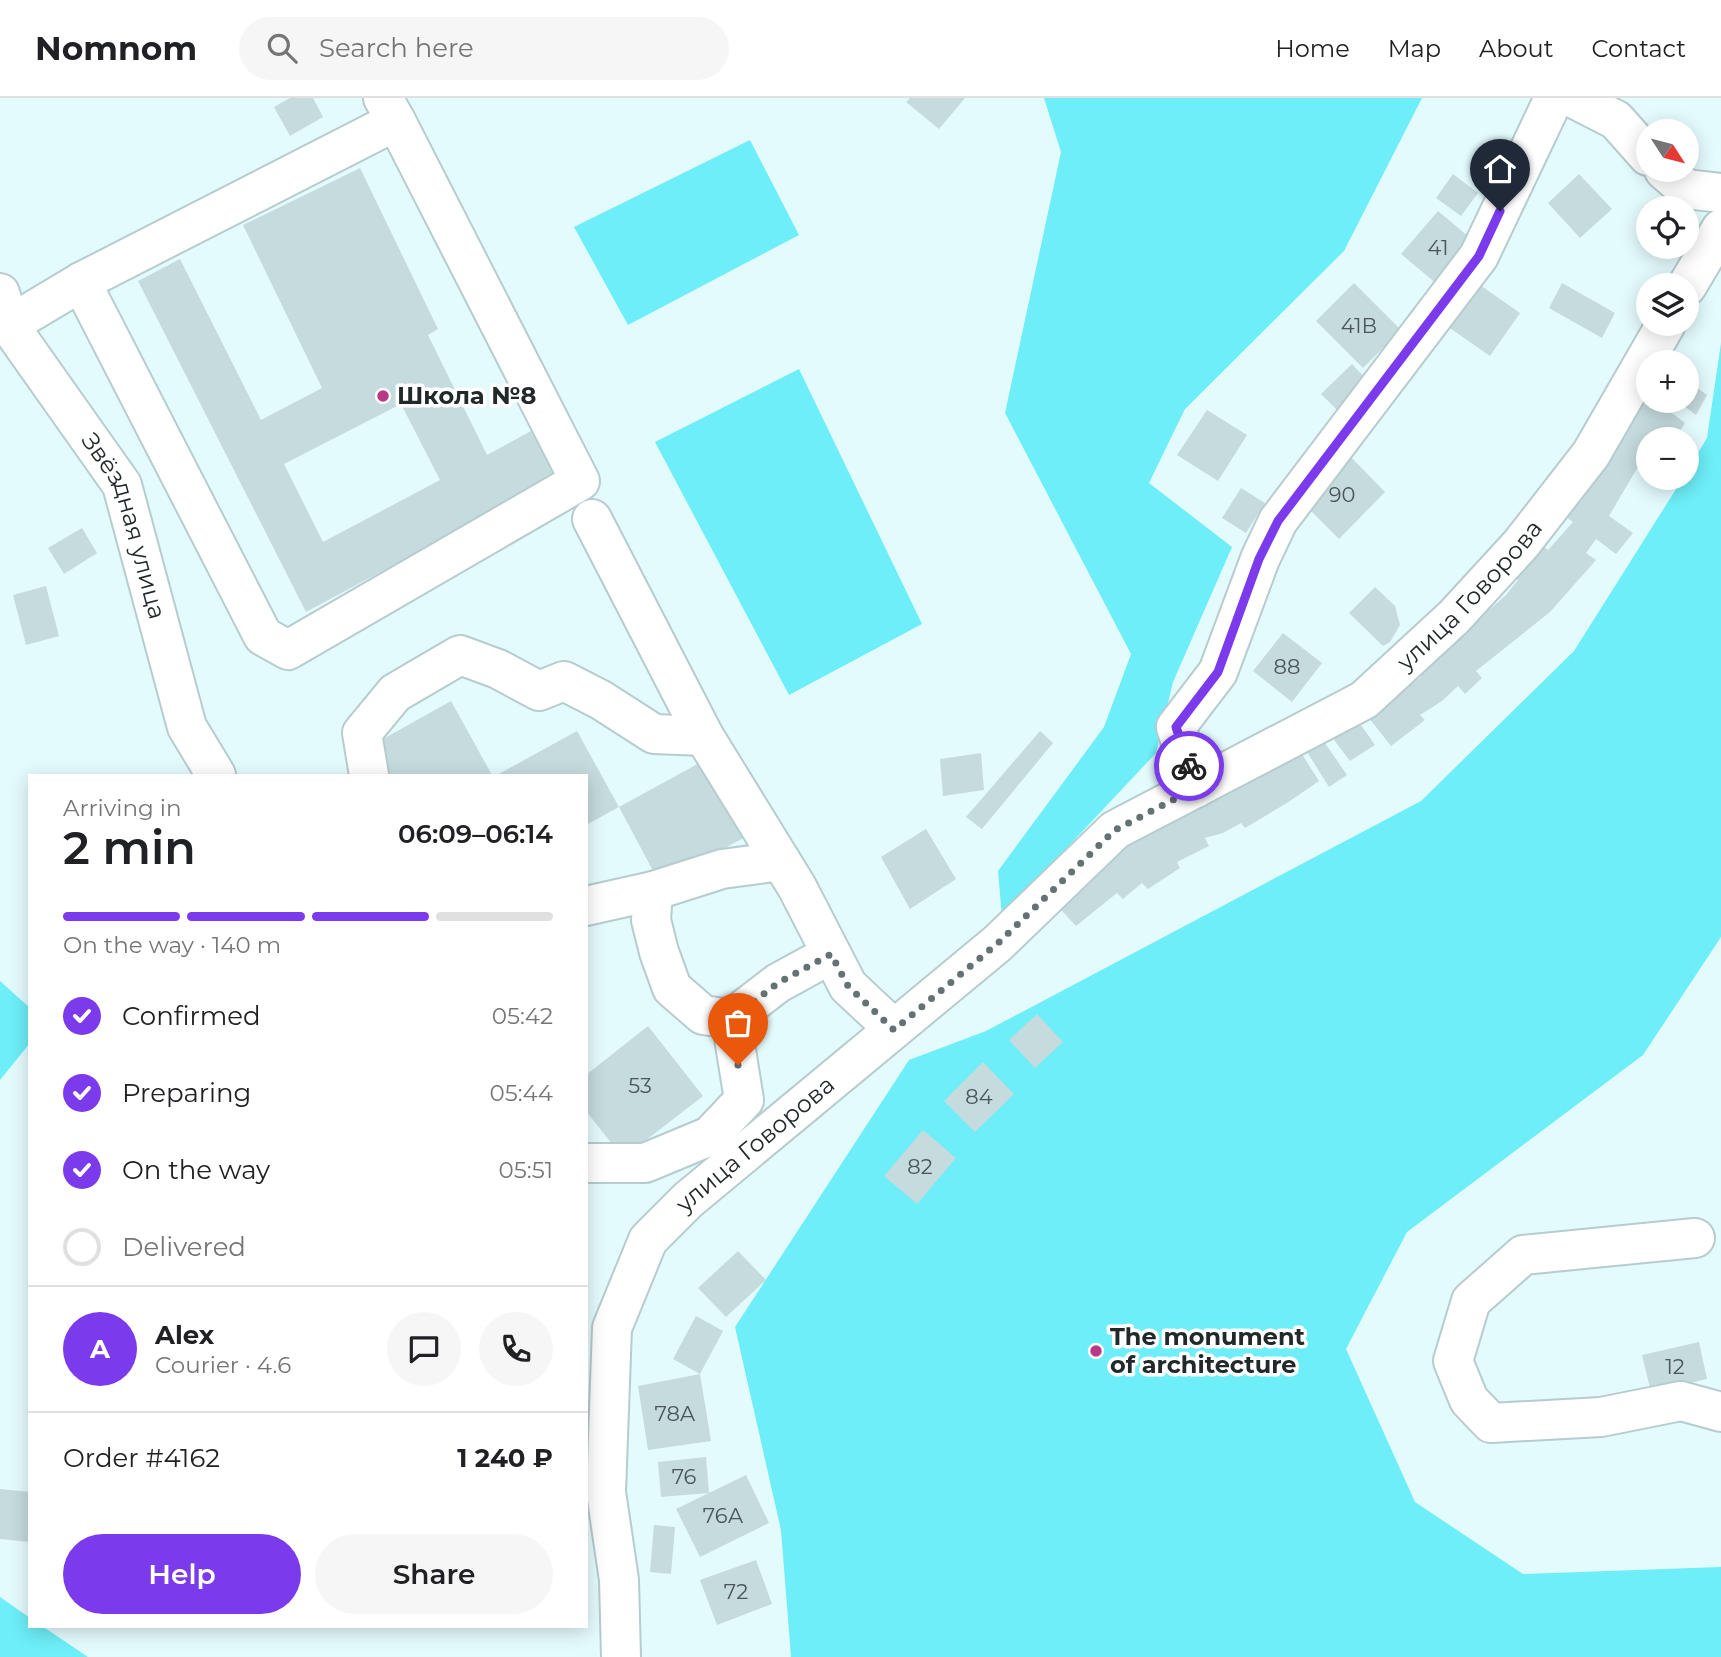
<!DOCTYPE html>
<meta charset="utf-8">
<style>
:root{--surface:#fff;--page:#f6f6f6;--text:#202124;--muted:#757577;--line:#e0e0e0;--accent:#7c3aed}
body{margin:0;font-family:Montserrat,sans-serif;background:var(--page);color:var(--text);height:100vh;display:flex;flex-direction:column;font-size:26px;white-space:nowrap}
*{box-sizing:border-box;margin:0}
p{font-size:23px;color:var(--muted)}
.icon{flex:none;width:38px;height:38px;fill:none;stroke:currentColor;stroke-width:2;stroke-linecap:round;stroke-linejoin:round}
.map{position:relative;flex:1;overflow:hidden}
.drawer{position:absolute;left:28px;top:676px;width:560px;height:854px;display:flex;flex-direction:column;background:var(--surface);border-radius:0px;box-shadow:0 4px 18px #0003}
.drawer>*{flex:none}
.needle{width:46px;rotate:126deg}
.controls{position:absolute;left:1636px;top:21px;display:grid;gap:14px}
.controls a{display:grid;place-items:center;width:63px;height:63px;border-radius:50%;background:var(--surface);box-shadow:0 4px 18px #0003;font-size:35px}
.pin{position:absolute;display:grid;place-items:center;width:60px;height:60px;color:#fff;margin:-72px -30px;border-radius:50% 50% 50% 0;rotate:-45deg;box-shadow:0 0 7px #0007}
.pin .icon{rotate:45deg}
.courier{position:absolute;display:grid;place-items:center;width:70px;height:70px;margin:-35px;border:5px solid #7c3aed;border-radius:50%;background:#fff;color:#222;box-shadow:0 2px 9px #0007}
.headline em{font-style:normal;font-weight:600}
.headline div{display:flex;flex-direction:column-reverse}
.headline{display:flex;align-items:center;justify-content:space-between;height:119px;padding:0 35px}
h1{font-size:46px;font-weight:600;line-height:52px}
.bar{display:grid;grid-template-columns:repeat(4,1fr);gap:10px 7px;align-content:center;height:84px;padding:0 35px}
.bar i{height:9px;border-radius:5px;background:var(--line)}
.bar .active{background:var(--accent)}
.bar p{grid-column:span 4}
.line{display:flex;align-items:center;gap:18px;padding:0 35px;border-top:2px solid var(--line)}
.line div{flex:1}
.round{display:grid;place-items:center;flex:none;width:74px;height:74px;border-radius:37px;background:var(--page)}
ol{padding:0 35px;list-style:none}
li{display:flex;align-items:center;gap:21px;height:77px}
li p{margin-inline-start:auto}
li .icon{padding:7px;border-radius:50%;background:var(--accent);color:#fff;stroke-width:4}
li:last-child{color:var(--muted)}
li i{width:38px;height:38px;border:4px solid var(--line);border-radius:50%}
.action{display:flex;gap:14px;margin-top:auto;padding:14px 35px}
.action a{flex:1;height:80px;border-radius:42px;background:var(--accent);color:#fff;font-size:28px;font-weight:600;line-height:80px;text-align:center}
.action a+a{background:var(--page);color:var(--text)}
header{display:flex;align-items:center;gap:42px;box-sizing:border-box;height:98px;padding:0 35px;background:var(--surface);border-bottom:2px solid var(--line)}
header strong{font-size:33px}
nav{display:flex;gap:38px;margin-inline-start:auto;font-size:24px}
.search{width:490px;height:63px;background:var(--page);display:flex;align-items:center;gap:18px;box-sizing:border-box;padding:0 24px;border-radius:38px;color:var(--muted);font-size:26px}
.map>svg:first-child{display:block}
.green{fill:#6deef8}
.building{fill:#c5dbdd;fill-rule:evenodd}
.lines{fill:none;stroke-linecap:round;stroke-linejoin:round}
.minor-casing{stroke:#b6ccce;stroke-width:42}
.minor{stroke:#fff;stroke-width:38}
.done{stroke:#657274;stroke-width:7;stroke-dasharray:0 12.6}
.route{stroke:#7c3aed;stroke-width:9}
.poi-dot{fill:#b83987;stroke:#fff;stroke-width:2.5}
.labels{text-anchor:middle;stroke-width:7;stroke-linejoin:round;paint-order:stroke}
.number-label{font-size:21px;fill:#4a5657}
.poi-label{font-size:24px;font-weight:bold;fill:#21292a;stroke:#fff;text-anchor:start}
.street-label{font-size:24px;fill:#21292a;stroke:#fff}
</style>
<header>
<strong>Nomnom</strong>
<div class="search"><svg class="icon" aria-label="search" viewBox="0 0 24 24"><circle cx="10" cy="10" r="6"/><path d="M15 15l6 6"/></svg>Search here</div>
<nav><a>Home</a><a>Map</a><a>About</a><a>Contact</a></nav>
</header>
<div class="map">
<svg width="1721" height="1559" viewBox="0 0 1721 1559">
<rect width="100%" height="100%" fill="#e4fbfd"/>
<!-- green -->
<path class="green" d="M1044,0H1422L1344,153L1185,311L1149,385L1232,449L1173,584L1156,655L1002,819L998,773L1104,629L1131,556L1005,315L1061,54Z
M750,42L799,137L628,227L574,129Z
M1721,245V839L1643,957L1407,1134L1346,1251L1415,1404L1523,1476L1721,1469V1559H791L781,1432L735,1229L909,962L986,933L1421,703L1574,553L1683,380H1687V373L1707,340Z
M799,271L922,526L789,597L655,344Z
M0,883L30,910V945L0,982Z
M0,1499L30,1520V1528H42L88,1559H0Z"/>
<!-- building -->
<path class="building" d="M290,0H313L323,19L290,38L274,9Z
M910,0H965L939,31L906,4Z
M360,70L438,231L428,237L487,357L531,333L556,380L306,514L138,183L180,161L261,322L322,290L243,127ZM401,306L440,382L323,444L284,366Z
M1453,76L1478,95L1461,118L1436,100Z
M1579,76L1612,111L1580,140L1548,105Z
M1438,113L1475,144L1438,187L1401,156Z
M1354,185L1401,232L1363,270L1316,223Z
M1477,185L1520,215L1490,258L1447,228Z
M1562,185L1615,215L1602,240L1549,210Z
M1352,266L1369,284L1338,313L1321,296Z
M1687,282L1707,297L1696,317L1677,303H1687Z
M1648,297V303H1656L1685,325L1675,341H1648V359L1645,357L1609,418L1633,435L1616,456L1596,441L1586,455L1596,462L1550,514L1476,573L1482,580L1465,596L1458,588L1442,603L1420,617L1425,622L1391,648L1365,615L1398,588L1402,593L1421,579L1417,575L1506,497L1518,482L1513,478L1540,446L1548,452L1573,424L1566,419L1583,401L1578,397L1603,358L1636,319Z
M1207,312L1247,337L1218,383L1177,357Z
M1345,353L1385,394L1339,441L1298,400Z
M1241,390L1265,405L1246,435L1222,420Z
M82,430L97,455L64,476L48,450Z
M46,488L59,538L26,547L13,497Z
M1375,489L1395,508L1400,527L1390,544L1383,548L1349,515Z
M1283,535L1322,565L1292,604L1253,573Z
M451,603L492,677H381L367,650Z
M1354,617L1375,647L1350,663L1328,634Z
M577,633L619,709L586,727V677H497Z
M1040,633L1053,645L982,731L966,719Z
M1318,635L1347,677L1329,689L1302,646Z
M1298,650L1319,683L1287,705L1245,730L1241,725L1223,735L1205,740L1209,748L1177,764L1180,770L1148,791L1142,785L1123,801L1117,795L1076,828L1052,802L1152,726Z
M981,655L984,692L943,698L940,661Z
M703,663L745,739L660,786L619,709Z
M926,731L956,781L910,811L881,759Z
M1037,916L1063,944L1035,970L1009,942Z
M648,928L703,998L623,1060L586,1013V977Z
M983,964L1014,996L975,1034L944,1003Z
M923,1032L956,1060L917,1106L884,1078Z
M738,1153L766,1182L726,1219L698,1190Z
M696,1218L723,1233L700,1276L711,1343L648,1352L638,1288L700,1276L673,1261Z
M1699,1244L1707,1281L1651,1294L1642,1257Z
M706,1359L709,1395L661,1399L658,1364Z
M746,1377L769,1425L700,1459L676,1411Z
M0,1391L30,1394V1444L0,1441Z
M654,1427L675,1429L671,1476L650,1474Z
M756,1462L772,1506L717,1527L700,1482Z"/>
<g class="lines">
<!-- minor casing -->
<g class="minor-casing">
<g id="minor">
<path d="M1573,0L1616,22L1648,58"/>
<path d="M1664,72L1686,91L1721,95"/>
<path d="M81,184L263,538L288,552L580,383L396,23"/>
<path d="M1687,188L1721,131"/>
<path id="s1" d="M0,195L9,227L122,387L187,629L216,677"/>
<path d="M9,227L81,184L396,23L383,0"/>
<path d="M592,421L704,638L797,789L848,888L894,931"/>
<path d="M369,677L362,635L395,595L460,557L498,571L539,593L564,583L601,602L654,636L704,638"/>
<path d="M1196,690L1176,629L1218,574L1260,461L1278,423L1479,158L1554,0"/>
<path d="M653,793L651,822L659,854L672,890L703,917L731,921L778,885L831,856"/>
<path d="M586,808L653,793L722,771L781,763"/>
<path d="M586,1065H645L710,1038L744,1002L731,921"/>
<path d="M1695,1140L1523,1157L1471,1203L1453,1263L1469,1302L1491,1325L1601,1319L1681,1303L1721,1314"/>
<path id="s2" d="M621,1559L619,1482L606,1394L612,1230L648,1142L688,1102L998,845L1115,732L1364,602L1454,519L1521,446L1591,356L1666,226"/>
</g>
</g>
<!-- minor -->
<use href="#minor" class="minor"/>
</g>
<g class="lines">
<!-- done -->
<path class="done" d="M738,967L731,921L778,885L831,856L848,888L894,932L998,845L1115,732L1196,690L1189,668"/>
<!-- route -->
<path class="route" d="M1189,668L1176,629L1218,574L1259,461L1278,423L1479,158L1500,113"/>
</g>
<!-- markers -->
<g class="poi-dot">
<circle cx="383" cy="298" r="7"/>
<circle cx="1096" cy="1253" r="7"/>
</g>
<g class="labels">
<!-- number labels -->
<g class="number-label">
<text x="1438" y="157">41</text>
<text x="1359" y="235">41В</text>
<text x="1342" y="404">90</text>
<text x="1287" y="576">88</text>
<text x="640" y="995">53</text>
<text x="979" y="1006">84</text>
<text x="920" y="1076">82</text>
<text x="1675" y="1276">12</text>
<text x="675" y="1323">78А</text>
<text x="684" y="1386">76</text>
<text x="723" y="1425">76А</text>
<text x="736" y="1501">72</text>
</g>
<!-- poi labels -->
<g class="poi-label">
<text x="397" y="306">Школа №8</text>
<text x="1110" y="1247">The monument<tspan x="1110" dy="28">of architecture</tspan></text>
</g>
<!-- street labels -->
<g class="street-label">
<text dy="8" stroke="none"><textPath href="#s1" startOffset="268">Звёздная улица</textPath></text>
<text dy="8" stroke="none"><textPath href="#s2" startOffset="1477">улица Говорова</textPath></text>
<text dy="8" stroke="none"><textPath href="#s2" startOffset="569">улица Говорова</textPath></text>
</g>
</g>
</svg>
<div class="controls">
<a><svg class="needle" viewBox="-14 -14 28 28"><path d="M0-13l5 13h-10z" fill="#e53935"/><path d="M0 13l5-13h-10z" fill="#757577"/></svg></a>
<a><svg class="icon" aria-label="locate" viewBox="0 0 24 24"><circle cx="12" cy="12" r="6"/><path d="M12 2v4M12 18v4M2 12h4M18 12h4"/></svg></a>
<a><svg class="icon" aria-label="layers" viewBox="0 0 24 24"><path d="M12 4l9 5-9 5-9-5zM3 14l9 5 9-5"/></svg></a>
<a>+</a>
<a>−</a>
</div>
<div class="pin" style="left:738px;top:967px;background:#ea580c"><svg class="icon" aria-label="bag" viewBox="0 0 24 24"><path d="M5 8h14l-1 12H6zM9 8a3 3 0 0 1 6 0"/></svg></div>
<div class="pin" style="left:1500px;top:113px;background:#1f2937"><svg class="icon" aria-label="home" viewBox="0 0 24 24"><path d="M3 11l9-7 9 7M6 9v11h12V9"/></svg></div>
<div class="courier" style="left:1189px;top:668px"><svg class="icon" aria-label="bike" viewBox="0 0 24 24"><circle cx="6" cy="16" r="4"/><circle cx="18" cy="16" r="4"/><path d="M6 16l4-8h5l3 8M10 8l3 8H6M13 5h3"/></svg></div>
<section class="drawer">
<div class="headline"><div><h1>2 min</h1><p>Arriving in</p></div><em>06:09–06:14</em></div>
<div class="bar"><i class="active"></i><i class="active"></i><i class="active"></i><i></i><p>On the way · 140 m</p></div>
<ol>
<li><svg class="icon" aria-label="check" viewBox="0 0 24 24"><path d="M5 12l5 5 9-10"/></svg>Confirmed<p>05:42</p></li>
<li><svg class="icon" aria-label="check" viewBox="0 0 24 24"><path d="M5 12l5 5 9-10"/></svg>Preparing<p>05:44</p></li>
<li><svg class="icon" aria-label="check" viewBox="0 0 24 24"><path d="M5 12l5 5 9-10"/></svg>On the way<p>05:51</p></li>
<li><i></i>Delivered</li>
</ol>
<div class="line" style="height:126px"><b class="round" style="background:var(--accent);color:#fff">A</b><div><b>Alex</b><p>Courier · 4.6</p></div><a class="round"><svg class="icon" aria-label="chat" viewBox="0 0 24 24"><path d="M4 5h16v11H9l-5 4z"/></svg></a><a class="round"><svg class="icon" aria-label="phone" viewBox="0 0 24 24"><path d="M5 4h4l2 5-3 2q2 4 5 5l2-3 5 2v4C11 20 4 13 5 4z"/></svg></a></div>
<div class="line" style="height:91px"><div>Order #4162</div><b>1 240 ₽</b></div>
<div class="action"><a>Help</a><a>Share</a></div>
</section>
</div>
